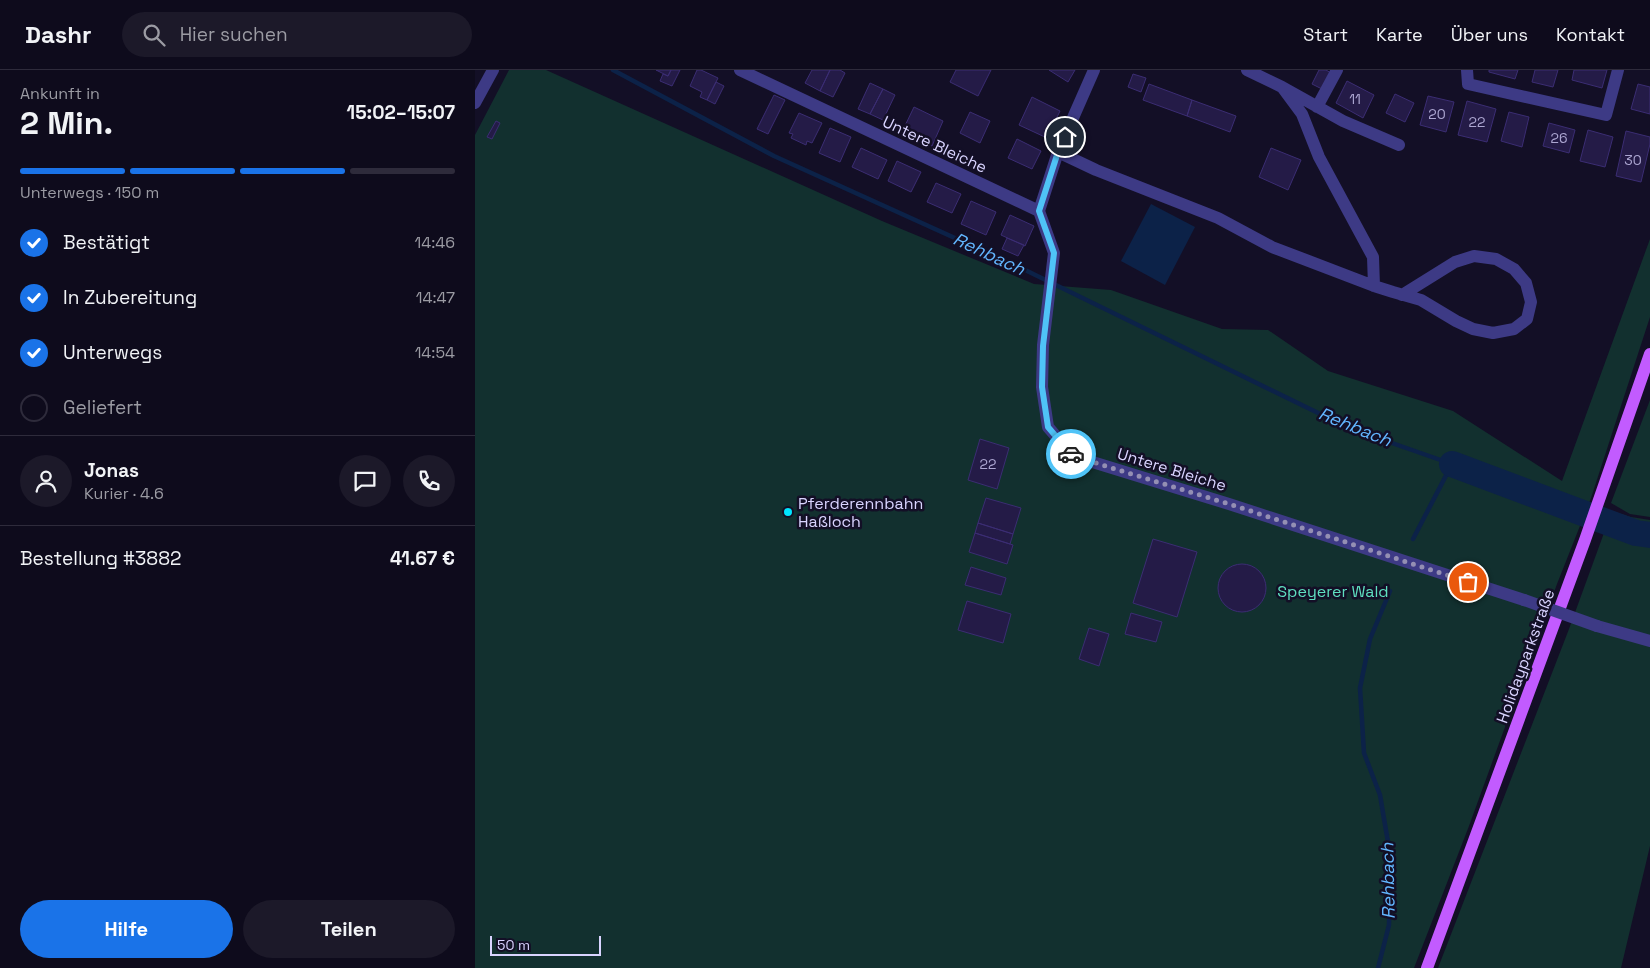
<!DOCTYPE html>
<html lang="de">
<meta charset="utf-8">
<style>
:root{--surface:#0e0b1c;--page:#1c1929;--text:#f1f3f6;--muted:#9b9ba3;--line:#2e2b3b;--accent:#1a73e8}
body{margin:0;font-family:"Space Grotesk",sans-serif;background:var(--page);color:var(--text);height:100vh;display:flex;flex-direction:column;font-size:19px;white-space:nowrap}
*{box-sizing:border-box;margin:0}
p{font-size:16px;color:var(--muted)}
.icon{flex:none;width:28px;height:28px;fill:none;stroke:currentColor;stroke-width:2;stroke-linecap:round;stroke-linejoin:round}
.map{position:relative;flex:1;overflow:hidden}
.side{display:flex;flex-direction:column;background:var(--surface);width:475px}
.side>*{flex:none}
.scale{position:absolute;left:15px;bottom:12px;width:111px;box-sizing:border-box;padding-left:5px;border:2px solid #d9d4ff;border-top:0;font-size:14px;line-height:18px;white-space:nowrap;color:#d9d4ff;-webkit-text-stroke:4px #130f26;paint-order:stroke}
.pin{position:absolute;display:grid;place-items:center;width:42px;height:42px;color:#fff;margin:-21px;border:2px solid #fff;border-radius:50%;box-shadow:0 1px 5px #0007}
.courier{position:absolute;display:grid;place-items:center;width:50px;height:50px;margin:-25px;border:4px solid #4fc3f7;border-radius:50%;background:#fff;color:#222;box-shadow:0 1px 6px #0007}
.overview em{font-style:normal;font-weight:700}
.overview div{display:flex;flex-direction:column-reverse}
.overview{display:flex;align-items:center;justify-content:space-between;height:85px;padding:0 20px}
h1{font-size:32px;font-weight:700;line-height:38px}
.bar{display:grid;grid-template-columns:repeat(4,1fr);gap:8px 5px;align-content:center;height:60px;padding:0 20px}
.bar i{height:6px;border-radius:4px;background:var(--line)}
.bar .on{background:var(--accent)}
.bar p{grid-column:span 4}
.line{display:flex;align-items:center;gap:12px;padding:0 20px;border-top:1px solid var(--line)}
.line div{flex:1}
.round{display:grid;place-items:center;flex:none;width:52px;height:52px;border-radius:26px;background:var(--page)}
ol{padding:0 20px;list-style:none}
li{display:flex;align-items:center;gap:15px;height:55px}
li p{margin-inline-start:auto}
li .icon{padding:5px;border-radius:50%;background:var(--accent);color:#fff;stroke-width:4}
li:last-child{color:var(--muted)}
li i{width:28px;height:28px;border:2px solid var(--line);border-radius:50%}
.action{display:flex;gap:10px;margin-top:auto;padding:10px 20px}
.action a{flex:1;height:58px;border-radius:30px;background:var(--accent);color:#fff;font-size:20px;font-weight:700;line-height:58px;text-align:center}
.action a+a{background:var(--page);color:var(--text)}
header{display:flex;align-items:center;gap:30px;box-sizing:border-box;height:70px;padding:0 25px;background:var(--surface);border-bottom:1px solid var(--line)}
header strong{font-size:24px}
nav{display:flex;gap:28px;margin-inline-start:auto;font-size:18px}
.search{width:350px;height:45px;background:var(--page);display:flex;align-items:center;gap:12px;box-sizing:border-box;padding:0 18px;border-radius:28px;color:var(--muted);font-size:19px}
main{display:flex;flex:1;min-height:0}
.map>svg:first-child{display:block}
.green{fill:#12302f}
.water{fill:#0c2248}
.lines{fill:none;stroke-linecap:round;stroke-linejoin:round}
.stream{stroke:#0c2248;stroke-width:4.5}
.river{stroke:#0c2248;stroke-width:26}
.building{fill:#241b47;stroke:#3b2d73}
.minor{stroke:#3d3a85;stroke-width:12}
.major{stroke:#c25bff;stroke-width:12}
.minor-bridge{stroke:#3d3a85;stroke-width:12}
.done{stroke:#948fb3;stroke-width:5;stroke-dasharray:0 9}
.route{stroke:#4fc3f7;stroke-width:6}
.poi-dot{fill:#00e5ff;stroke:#130f26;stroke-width:2}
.labels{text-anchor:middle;stroke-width:5;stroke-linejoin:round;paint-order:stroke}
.number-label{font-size:14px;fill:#aca6d1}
.street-label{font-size:16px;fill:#d9d4ff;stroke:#130f26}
.poi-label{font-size:16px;fill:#d9d4ff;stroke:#130f26;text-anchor:start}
.park-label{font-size:16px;fill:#5fe0c0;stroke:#130f26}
.water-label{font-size:18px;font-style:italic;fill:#62b6ff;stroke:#130f26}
</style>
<header>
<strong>Dashr</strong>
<div class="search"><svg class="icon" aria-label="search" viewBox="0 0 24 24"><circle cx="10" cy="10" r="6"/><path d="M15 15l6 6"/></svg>Hier suchen</div>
<nav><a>Start</a><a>Karte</a><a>Über uns</a><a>Kontakt</a></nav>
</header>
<main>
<section class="side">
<div class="overview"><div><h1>2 Min.</h1><p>Ankunft in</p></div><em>15:02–15:07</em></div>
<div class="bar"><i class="on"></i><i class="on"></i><i class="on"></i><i></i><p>Unterwegs · 150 m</p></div>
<ol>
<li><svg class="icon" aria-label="check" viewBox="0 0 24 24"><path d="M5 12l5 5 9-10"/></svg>Bestätigt<p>14:46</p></li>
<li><svg class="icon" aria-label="check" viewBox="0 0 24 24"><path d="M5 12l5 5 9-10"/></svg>In Zubereitung<p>14:47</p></li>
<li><svg class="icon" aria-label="check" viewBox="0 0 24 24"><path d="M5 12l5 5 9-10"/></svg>Unterwegs<p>14:54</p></li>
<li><i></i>Geliefert</li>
</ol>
<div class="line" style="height:90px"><a class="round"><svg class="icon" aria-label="person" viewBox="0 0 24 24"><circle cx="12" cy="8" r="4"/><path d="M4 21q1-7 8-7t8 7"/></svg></a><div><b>Jonas</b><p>Kurier · 4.6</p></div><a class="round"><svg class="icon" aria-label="chat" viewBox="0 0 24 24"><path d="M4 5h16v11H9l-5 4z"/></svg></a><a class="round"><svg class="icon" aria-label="phone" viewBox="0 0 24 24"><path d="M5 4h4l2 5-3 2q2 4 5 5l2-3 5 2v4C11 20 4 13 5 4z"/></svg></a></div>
<div class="line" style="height:65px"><div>Bestellung #3882</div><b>41.67 €</b></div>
<div class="action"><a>Hilfe</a><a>Teilen</a></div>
</section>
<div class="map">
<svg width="1175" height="898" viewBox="0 0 1175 898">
<rect width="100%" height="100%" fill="#130f26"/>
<!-- green -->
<path class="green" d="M34,0H71L407,151L559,214L636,220L747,259L793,260L853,301L978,341L1087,411L1175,169V247L1116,428L1082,514L994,756L939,898H0V65Z
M1175,330V447L1155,444L1136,433Z
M1137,441L1156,447L1175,450V776L1146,898H963L1094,559Z"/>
<!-- water -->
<path class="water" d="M676,134L720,157L690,215L646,191Z"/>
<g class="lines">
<!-- stream -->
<path class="stream" d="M138,0L299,86L546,198L874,358L977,394L938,469
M903,898L914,855L915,784L905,725L889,683L885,618L895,569L915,521"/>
<!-- river -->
<path class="river" d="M977,394L1161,463L1175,465"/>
</g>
<!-- building -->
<path class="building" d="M181,0H196L193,6Z
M196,0H205L197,16L185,11L188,4L193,6Z
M222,0H226L243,8L232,30L225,27L227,22L215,16Z
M337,0H355L345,21L330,13Z
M355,0H365L370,3L358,27L345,21Z
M481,0H516L503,26L475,12Z
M574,0H600L593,12Z
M844,0H851L856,3L847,19L837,14Z
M1014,0H1043L1040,9L1014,2Z
M1060,0H1083L1078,17L1057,12Z
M1099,0H1132L1127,18L1097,10Z
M658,4L671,8L666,22L653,17Z
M872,11L899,25L888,48L861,33Z
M241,12L249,16L240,34L232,30Z
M395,13L408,19L395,44L383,39Z
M674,14L717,30L712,46L668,30Z
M1163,14L1175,17V44L1156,39Z
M408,19L420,25L408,50L395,44Z
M920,24L939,33L930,52L911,43Z
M299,25L310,30L293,64L282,59Z
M953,26L979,32L971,62L945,55Z
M557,27L585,41L572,68L544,55Z
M717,30L761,46L755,62L712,46Z
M992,31L1021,39L1012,72L983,65Z
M439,37L468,51L457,76L427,62Z
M495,42L515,51L505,73L485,63Z
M1034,42L1054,47L1047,77L1026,71Z
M324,43L347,53L337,73L332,71L331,75L316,68L318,64L314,63Z
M21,51L25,53L17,69L12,67Z
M1074,53L1100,60L1094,83L1068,76Z
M355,58L376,67L365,92L344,83Z
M1113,60L1138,67L1130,97L1105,91Z
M1151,61L1175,67V74L1166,112L1141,106Z
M542,69L566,81L557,99L533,88Z
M386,78L412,90L403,109L377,97Z
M796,78L826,90L813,120L784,107Z
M422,91L446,102L436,122L413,111Z
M461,113L486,124L477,143L452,132Z
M496,131L521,142L511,165L486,154Z
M535,145L559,156L550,176L526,165Z
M532,168L549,175L543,186L527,179Z
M505,369L534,378L522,419L493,410Z
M511,428L546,438L538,464L503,453Z
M503,453L538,464L535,474L500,463Z
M500,463L538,475L532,494L494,482Z
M678,469L722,482L702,547L658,533Z
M743 518a24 24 0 1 1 48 0a24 24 0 1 1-48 0Z
M496,497L531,508L526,525L490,515Z
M492,531L536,544L528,573L483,560Z
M656,543L687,552L681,572L650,564Z
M614,558L634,564L624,596L604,589Z"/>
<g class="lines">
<!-- minor -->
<path class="minor" d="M265,0L564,141L579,183L568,275L567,317L573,357L598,386L754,434L1049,530
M772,0L807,17L868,51L924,75
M992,0L993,14L1131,45L1143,0
M807,17L827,44L844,87L898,187L899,216
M0,33L18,0
M842,37L862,0
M583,82L621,100L743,148L797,177L899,216L918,222L946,230L981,251L998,259L1018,263L1039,259L1052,249L1056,232L1051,213L1039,199L1021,189L999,186L980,192L927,225
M564,141L583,82L619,0
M1122,556L1175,571"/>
<!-- major -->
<path class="major" d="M952,898L1110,470L1175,284"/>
<!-- minor-bridge -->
<path class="minor-bridge" d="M1049,530L1122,556"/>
</g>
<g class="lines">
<!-- done -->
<path class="done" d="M596,384L598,386L754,434L993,512"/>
<!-- route -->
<path class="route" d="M590,67L583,82L564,141L579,183L568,276L567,317L573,357L596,384"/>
</g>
<!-- markers -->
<circle class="poi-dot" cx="313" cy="442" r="5"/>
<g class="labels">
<!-- number labels -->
<g class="number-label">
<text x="880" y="34">11</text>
<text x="962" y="49">20</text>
<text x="1002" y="57">22</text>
<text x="1084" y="73">26</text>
<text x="1158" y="95">30</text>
<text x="513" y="399">22</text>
</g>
<!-- street labels -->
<g class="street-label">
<text transform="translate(460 74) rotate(25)" y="6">Untere Bleiche</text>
<text transform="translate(697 399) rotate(17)" y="6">Untere Bleiche</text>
<text transform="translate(1050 586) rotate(-70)" y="6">Holidayparkstraße</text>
</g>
<!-- poi labels -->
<g class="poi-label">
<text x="323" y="439">Pferderennbahn<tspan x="323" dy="18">Haßloch</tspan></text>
</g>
<!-- park labels -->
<g class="park-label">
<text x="858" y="527">Speyerer Wald</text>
</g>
<!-- water labels -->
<g class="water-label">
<text transform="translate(514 184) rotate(25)" y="6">Rehbach</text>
<text transform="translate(880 357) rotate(22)" y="6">Rehbach</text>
<text transform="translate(913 811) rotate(-91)" y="6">Rehbach</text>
</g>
</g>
</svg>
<div class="scale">50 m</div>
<div class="pin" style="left:993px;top:512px;background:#ea580c"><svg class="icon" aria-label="bag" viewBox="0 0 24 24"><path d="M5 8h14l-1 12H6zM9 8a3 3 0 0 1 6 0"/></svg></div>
<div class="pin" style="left:590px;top:67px;background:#1f2937"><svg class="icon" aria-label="home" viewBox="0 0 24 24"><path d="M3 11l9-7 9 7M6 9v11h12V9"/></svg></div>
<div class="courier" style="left:596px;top:384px"><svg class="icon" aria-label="car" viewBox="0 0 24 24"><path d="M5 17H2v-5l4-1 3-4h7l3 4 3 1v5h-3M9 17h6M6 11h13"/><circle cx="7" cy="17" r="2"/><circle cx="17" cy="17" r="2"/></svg></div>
</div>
</main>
